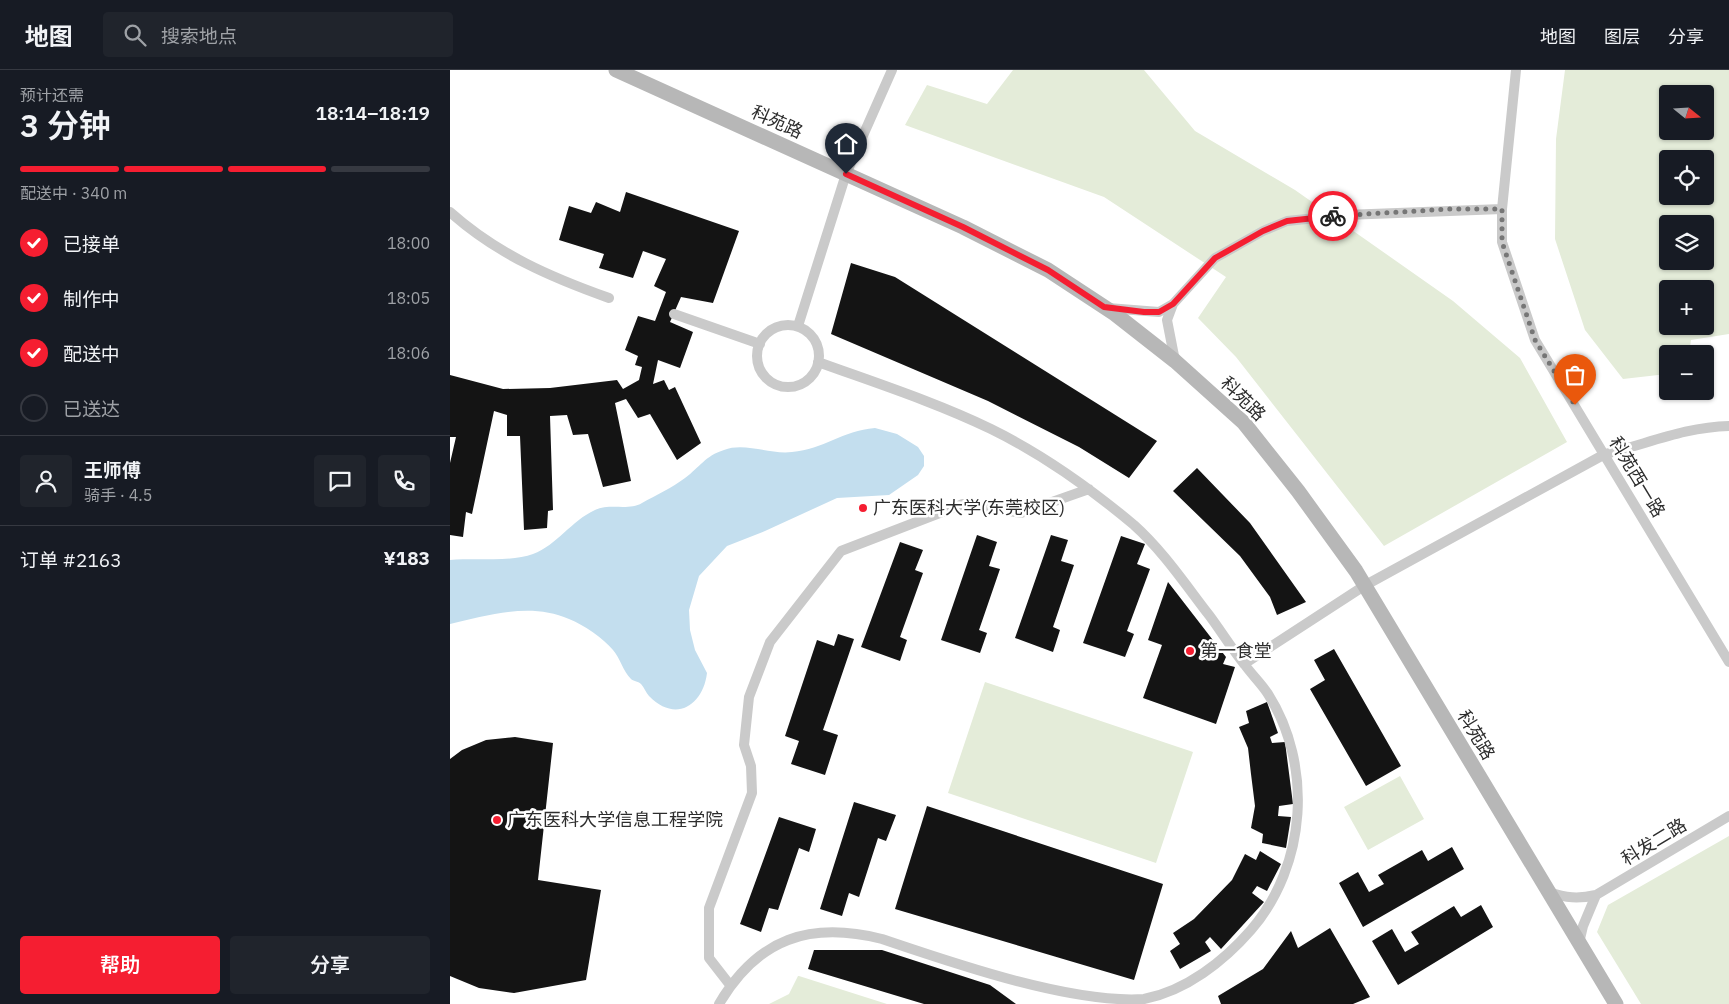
<!DOCTYPE html>
<html lang="zh">
<meta charset="utf-8">
<style>
:root{--surface:#171b24;--page:#20242c;--text:#f1f3f6;--muted:#9ea1a6;--line:#363941;--accent:#f51e31}
body{margin:0;font-family:"IBM Plex Sans","Noto Sans SC",sans-serif;background:var(--page);color:var(--text);height:100vh;display:flex;flex-direction:column;font-size:19px;white-space:nowrap}
*{box-sizing:border-box;margin:0}
p{font-size:16px;color:var(--muted)}
.icon{flex:none;width:28px;height:28px;fill:none;stroke:currentColor;stroke-width:2;stroke-linecap:round;stroke-linejoin:round}
.map{position:relative;flex:1;overflow:hidden}
.drawer{display:flex;flex-direction:column;background:var(--surface);width:450px}
.drawer>*{flex:none}
.needle{width:32px;rotate:108deg}
.controls{position:absolute;left:1209px;top:15px;display:grid;gap:10px}
.controls a{display:grid;place-items:center;width:55px;height:55px;border-radius:5px;background:var(--surface);box-shadow:0 1px 4px #0004;font-size:25px}
.pin{position:absolute;display:grid;place-items:center;width:42px;height:42px;color:#fff;margin:-51px -21px;border-radius:50% 50% 50% 0;rotate:-45deg;box-shadow:0 0 5px #0007}
.pin .icon{rotate:45deg}
.courier{position:absolute;display:grid;place-items:center;width:50px;height:50px;margin:-25px;border:4px solid #f51e31;border-radius:50%;background:#fff;color:#222;box-shadow:0 1px 6px #0007}
.overview em{font-style:normal;font-weight:600}
.overview div{display:flex;flex-direction:column-reverse}
.overview{display:flex;align-items:center;justify-content:space-between;height:85px;padding:0 20px}
h1{font-size:32px;font-weight:600;line-height:38px}
.bar{display:grid;grid-template-columns:repeat(4,1fr);gap:8px 5px;align-content:center;height:60px;padding:0 20px}
.bar i{height:6px;border-radius:4px;background:var(--line)}
.bar .on{background:var(--accent)}
.bar p{grid-column:span 4}
.line{display:flex;align-items:center;gap:12px;padding:0 20px;border-top:1px solid var(--line)}
.line div{flex:1}
.round{display:grid;place-items:center;flex:none;width:52px;height:52px;border-radius:5px;background:var(--page)}
ol{padding:0 20px;list-style:none}
li{display:flex;align-items:center;gap:15px;height:55px}
li p{margin-inline-start:auto}
li .icon{padding:5px;border-radius:50%;background:var(--accent);color:#fff;stroke-width:4}
li:last-child{color:var(--muted)}
li i{width:28px;height:28px;border:2px solid var(--line);border-radius:50%}
.button{display:flex;gap:10px;margin-top:auto;padding:10px 20px}
.button a{flex:1;height:58px;border-radius:5px;background:var(--accent);color:#fff;font-size:20px;font-weight:600;line-height:58px;text-align:center}
.button a+a{background:var(--page);color:var(--text)}
header{display:flex;align-items:center;gap:30px;box-sizing:border-box;height:70px;padding:0 25px;background:var(--surface);border-bottom:1px solid var(--line)}
header strong{font-size:24px}
nav{display:flex;gap:28px;margin-inline-start:auto;font-size:18px}
.search{width:350px;height:45px;background:var(--page);display:flex;align-items:center;gap:12px;box-sizing:border-box;padding:0 18px;border-radius:5px;color:var(--muted);font-size:19px}
main{display:flex;flex:1;min-height:0}
.map>svg:first-child{display:block}
.green{fill:#e4ecd9;fill-rule:evenodd}
.water{fill:#c3deee}
.building{fill:#141414}
.lines{fill:none;stroke-linecap:round;stroke-linejoin:round}
.street{stroke:#cacaca;stroke-width:10}
.secondary{stroke:#b7b7b7;stroke-width:15}
.done{stroke:#767676;stroke-width:5;stroke-dasharray:0 9}
.route{stroke:#f51e31;stroke-width:6}
.poi-dot{fill:#f51e31;stroke:#fff;stroke-width:2}
.labels{text-anchor:middle;stroke-width:5;stroke-linejoin:round;paint-order:stroke}
.street-label{font-size:18px;fill:#2d2d2d;stroke:#fff}
.poi-label{font-size:18px;fill:#2d2d2d;stroke:#fff;text-anchor:start}
</style>
<header>
<strong>地图</strong>
<div class="search"><svg class="icon" aria-label="search" viewBox="0 0 24 24"><circle cx="10" cy="10" r="6"/><path d="M15 15l6 6"/></svg>搜索地点</div>
<nav><a>地图</a><a>图层</a><a>分享</a></nav>
</header>
<main>
<section class="drawer">
<div class="overview"><div><h1>3 分钟</h1><p>预计还需</p></div><em>18:14–18:19</em></div>
<div class="bar"><i class="on"></i><i class="on"></i><i class="on"></i><i></i><p>配送中 · 340 m</p></div>
<ol>
<li><svg class="icon" aria-label="check" viewBox="0 0 24 24"><path d="M5 12l5 5 9-10"/></svg>已接单<p>18:00</p></li>
<li><svg class="icon" aria-label="check" viewBox="0 0 24 24"><path d="M5 12l5 5 9-10"/></svg>制作中<p>18:05</p></li>
<li><svg class="icon" aria-label="check" viewBox="0 0 24 24"><path d="M5 12l5 5 9-10"/></svg>配送中<p>18:06</p></li>
<li><i></i>已送达</li>
</ol>
<div class="line" style="height:90px"><a class="round"><svg class="icon" aria-label="person" viewBox="0 0 24 24"><circle cx="12" cy="8" r="4"/><path d="M4 21q1-7 8-7t8 7"/></svg></a><div><b>王师傅</b><p>骑手 · 4.5</p></div><a class="round"><svg class="icon" aria-label="chat" viewBox="0 0 24 24"><path d="M4 5h16v11H9l-5 4z"/></svg></a><a class="round"><svg class="icon" aria-label="phone" viewBox="0 0 24 24"><path d="M5 4h4l2 5-3 2q2 4 5 5l2-3 5 2v4C11 20 4 13 5 4z"/></svg></a></div>
<div class="line" style="height:65px"><div>订单 #2163</div><b>¥183</b></div>
<div class="button"><a>帮助</a><a>分享</a></div>
</section>
<div class="map">
<svg width="1279" height="934" viewBox="0 0 1279 934">
<rect width="100%" height="100%" fill="#fff"/>
<!-- green -->
<path class="green" d="M563,0H694L745,61L845,120L1003,231L1070,288L1117,372L934,476L786,287L748,248L776,207L654,127L455,55L477,15L537,34Z
M1115,0H1279V264L1241,270L1239,284H1218L1217,304L1173,309L1135,260L1105,169L1106,69ZM1218,24H1255V61H1218ZM1218,89H1255V126H1218ZM1218,154H1255V191H1218ZM1218,219H1255V256H1218Z
M535,612L743,682L706,793L498,723Z
M950,706L974,749L918,780L894,737Z
M1279,766V934H1191L1147,862L1158,835Z
M348,906H349L437,934H319L339,924Z"/>
<!-- water -->
<path class="water" d="M425,358L447,364L468,377L474,386V396L468,405L439,425L387,428L315,461L277,476L249,506L239,540L240,560L245,580L257,603C253,636 225,653 199,626C196,623 194,617 191,614C188,611 183,611 181,609C173,601 170,588 163,580C153,568 134,555 119,549C81,532 38,545 0,554V490C24,488 62,492 83,484C107,475 121,451 145,440C160,433 179,441 192,433C206,425 222,418 235,408C250,397 255,386 274,380C295,372 321,385 342,382C374,379 392,361 425,358Z"/>
<!-- building -->
<path class="building" d="M176,122L289,161L263,233L231,227L220,252L243,262L230,298L208,290L203,314L214,310L219,320L225,317L251,373L227,390L200,344L188,348L176,329L165,333L181,411L153,417L138,364L123,365L117,345L100,346L103,440L98,441L97,458L74,460L70,366H57V345L44,341L22,444L16,442L13,467L0,465V393L6,367H0V305L53,319L100,318L167,310L173,319L189,310L192,297L185,295L188,286L175,280L188,246L205,251L216,222L204,216L216,189L193,181L183,208L149,198L154,184L109,170L119,136L141,143L146,132L170,142Z
M401,193L445,207L707,371L679,408L629,377L538,331L381,264Z
M747,398L800,453L856,532L827,545L820,527L790,486L723,421Z
M527,465L547,472L539,496L550,499L529,560L537,563L530,583L491,570Z
M601,465L618,470L611,491L624,495L603,557L610,560L603,582L565,568Z
M671,466L695,474L687,494L700,499L677,561L684,564L675,587L633,573Z
M450,472L473,480L465,500L473,503L450,567L457,570L450,591L411,577Z
M718,512L776,587L773,594L785,597L766,654L693,628L712,575L698,570Z
M388,564L404,569L373,660L388,665L375,705L341,694L349,671L335,666L367,570L384,576Z
M884,579L951,696L916,716L860,619L875,610L864,590Z
M817,632L828,663L820,667L822,673L835,672L843,734L829,736L828,746L841,747L836,778L812,773L813,764L801,758L805,736L801,704L798,678L789,657L799,653L796,641Z
M65,667L103,673L88,810L151,820L136,910L64,923L29,918L0,906V689L12,680L36,670Z
M404,732L446,745L436,771L428,768L409,827L399,823L392,846L370,839Z
M477,736L713,814L684,910L445,839Z
M329,747L366,759L359,782L349,778L328,840L319,838L311,862L290,854Z
M1002,777L1014,799L913,857L889,813L908,802L919,822L934,814L928,805L972,780L978,791Z
M810,781L831,794L817,821L807,816L802,823L814,832L771,879L760,867L755,872L761,881L730,899L720,881L730,874L723,863L744,849L782,810L795,784L806,790Z
M1031,835L1043,857L948,915L922,871L942,859L955,882L969,874L961,862L1004,836L1011,847Z
M880,858L920,927L903,934H771L768,926L813,899L841,861L848,878Z
M364,880H432L540,915L566,934H474L358,899Z"/>
<g class="lines">
<!-- street -->
<path class="street" d="M1066,0L1052,139V172L1085,270L1279,592
M0,142C47,184 100,207 159,228
M723,234L717,250L725,291
M658,238L709,242L723,234L765,188L813,161L837,151L895,145L1052,139
M224,244L310,274
M307 286a31 31 0 1 1 62 0a31 31 0 1 1-62 0Z
M348,256L396,104L442,0
M794,594L914,516L1155,384C1197,374 1235,357 1279,356
M1099,822C1116,828 1128,829 1146,825L1279,746
M1129,873L1133,856L1146,825
M280,915L259,888V838L302,723L301,696L294,675L299,627L320,572L391,481L513,434L571,443L639,419
M269,934C308,868 360,851 432,869C503,893 621,934 694,929C736,921 774,891 801,860C857,795 863,695 818,624C811,613 802,605 795,595C782,579 771,561 759,545C735,514 713,481 684,455C640,418 592,384 541,359C485,332 426,313 368,292"/>
<!-- secondary -->
<path class="secondary" d="M166,0L513,157L598,200L665,244L725,291L794,353L848,421L906,501L1166,934"/>
</g>
<g class="lines">
<!-- done -->
<path class="done" d="M883,146L1000,139H1052V172L1085,270L1125,335"/>
<!-- route -->
<path class="route" d="M396,104L513,157L598,200L654,237L694,242H709L723,234L765,188L813,161L837,151L883,146"/>
</g>
<!-- markers -->
<g class="poi-dot">
<circle cx="413" cy="438" r="5"/>
<circle cx="740" cy="581" r="5"/>
<circle cx="47" cy="750" r="5"/>
</g>
<g class="labels">
<!-- street labels -->
<g class="street-label">
<text transform="translate(327 52) rotate(24)" y="6">科苑路</text>
<text transform="translate(793 329) rotate(44)" y="6">科苑路</text>
<text transform="translate(1187 407) rotate(59)" y="6">科苑西一路</text>
<text transform="translate(1026 665) rotate(59)" y="6">科苑路</text>
<text transform="translate(1204 772) rotate(-31)" y="6">科发二路</text>
</g>
<!-- poi labels -->
<g class="poi-label">
<text x="423" y="444">广东医科大学(东莞校区)</text>
<text x="750" y="587">第一食堂</text>
<text x="57" y="756">广东医科大学信息工程学院</text>
</g>
</g>
</svg>
<div class="controls">
<a><svg class="needle" viewBox="-14 -14 28 28"><path d="M0-13l5 13h-10z" fill="#e53935"/><path d="M0 13l5-13h-10z" fill="#9ea1a6"/></svg></a>
<a><svg class="icon" aria-label="locate" viewBox="0 0 24 24"><circle cx="12" cy="12" r="6"/><path d="M12 2v4M12 18v4M2 12h4M18 12h4"/></svg></a>
<a><svg class="icon" aria-label="layers" viewBox="0 0 24 24"><path d="M12 4l9 5-9 5-9-5zM3 14l9 5 9-5"/></svg></a>
<a>+</a>
<a>−</a>
</div>
<div class="pin" style="left:1125px;top:335px;background:#ea580c"><svg class="icon" aria-label="bag" viewBox="0 0 24 24"><path d="M5 8h14l-1 12H6zM9 8a3 3 0 0 1 6 0"/></svg></div>
<div class="pin" style="left:396px;top:104px;background:#1f2937"><svg class="icon" aria-label="home" viewBox="0 0 24 24"><path d="M3 11l9-7 9 7M6 9v11h12V9"/></svg></div>
<div class="courier" style="left:883px;top:146px"><svg class="icon" aria-label="bike" viewBox="0 0 24 24"><circle cx="6" cy="16" r="4"/><circle cx="18" cy="16" r="4"/><path d="M6 16l4-8h5l3 8M10 8l3 8H6M13 5h3"/></svg></div>
</div>
</main>
